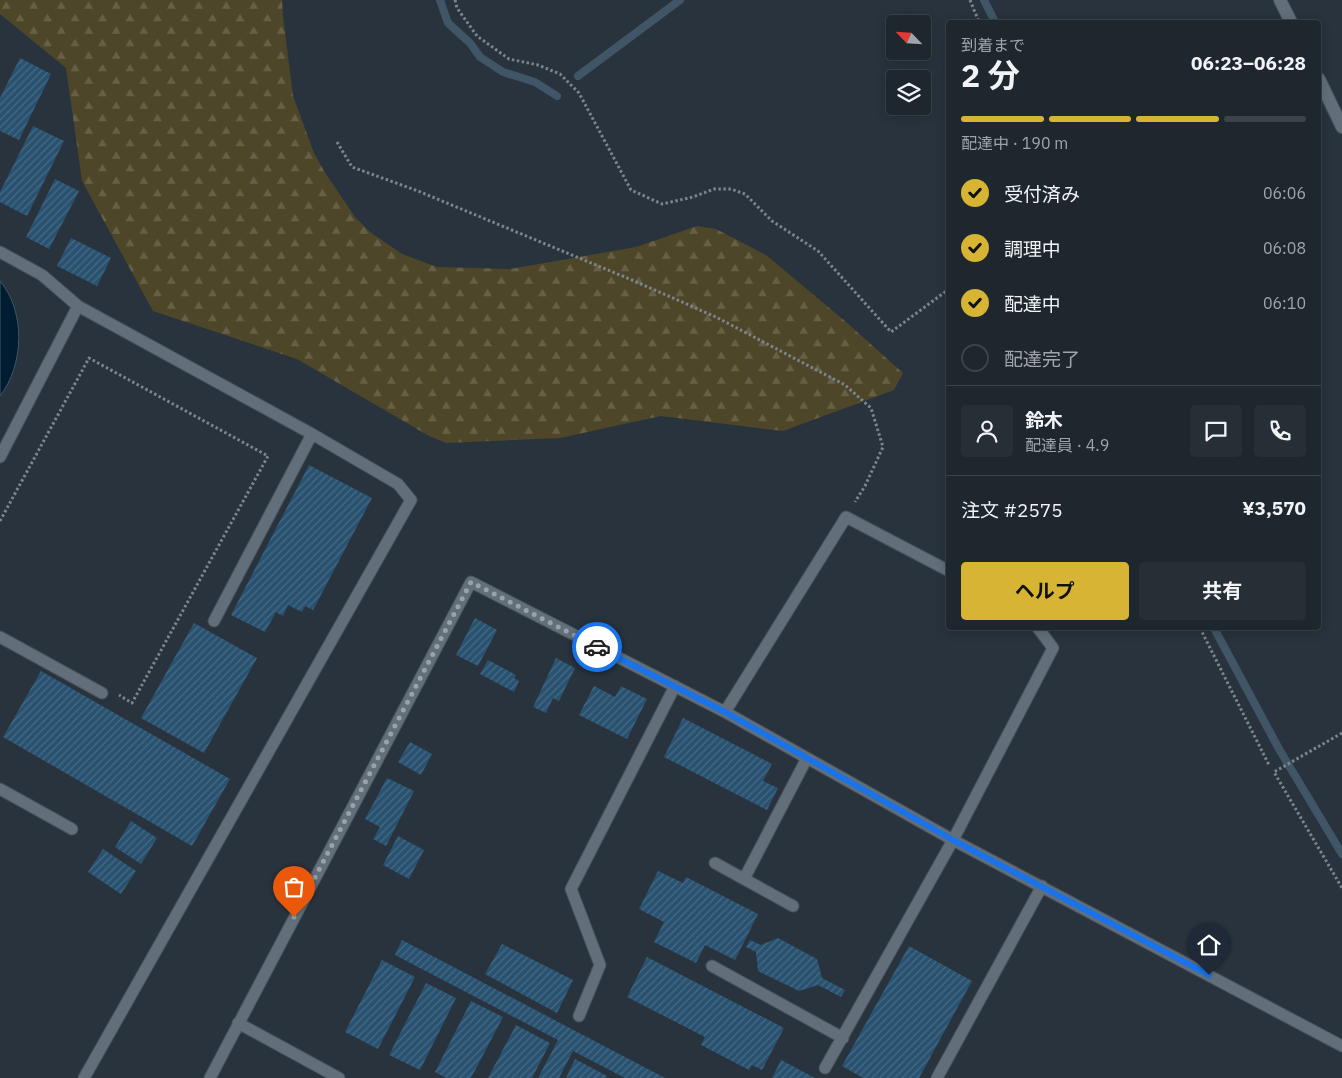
<!DOCTYPE html>
<html lang="ja">
<meta charset="utf-8">
<style>
:root{--surface:#1e262e;--page:#262e36;--text:#f1f3f6;--muted:#a1a5aa;--line:#3c434a;--accent:#d7b434}
body{margin:0;font-family:"IBM Plex Sans","Noto Sans JP",sans-serif;background:var(--page);color:var(--text);height:100vh;display:flex;flex-direction:column;font-size:19px;white-space:nowrap}
*{box-sizing:border-box;margin:0}
p{font-size:16px;color:var(--muted)}
.icon{flex:none;width:28px;height:28px;fill:none;stroke:currentColor;stroke-width:2;stroke-linecap:round;stroke-linejoin:round}
.map{position:relative;flex:1;overflow:hidden}
.panel{position:absolute;left:946px;top:20px;width:375px;height:610px;display:flex;flex-direction:column;background:var(--surface);border-radius:5px;box-shadow:0 2px 12px #0003,0 0 0 1px var(--line)}
.panel>*{flex:none}
.needle{width:32px;rotate:295deg}
.controls{position:absolute;left:886px;top:15px;display:grid;gap:10px}
.controls a{display:grid;place-items:center;width:45px;height:45px;border-radius:5px;background:var(--surface);box-shadow:0 2px 12px #0003,0 0 0 1px var(--line);font-size:25px}
.pin{position:absolute;display:grid;place-items:center;width:42px;height:42px;color:#fff;margin:-51px -21px;border-radius:50% 50% 50% 0;rotate:-45deg;box-shadow:0 0 5px #0007}
.pin .icon{rotate:45deg}
.courier{position:absolute;display:grid;place-items:center;width:50px;height:50px;margin:-25px;border:4px solid #1a73e8;border-radius:50%;background:#fff;color:#222;box-shadow:0 1px 6px #0007}
.head em{font-style:normal;font-weight:700}
.head div{display:flex;flex-direction:column-reverse}
.head{display:flex;align-items:center;justify-content:space-between;height:85px;padding:0 15px}
h1{font-size:32px;font-weight:700;line-height:38px}
.bar{display:grid;grid-template-columns:repeat(4,1fr);gap:8px 5px;align-content:center;height:60px;padding:0 15px}
.bar i{height:6px;border-radius:4px;background:var(--line)}
.bar .active{background:var(--accent)}
.bar p{grid-column:span 4}
.line{display:flex;align-items:center;gap:12px;padding:0 15px;border-top:1px solid var(--line)}
.line div{flex:1}
.round{display:grid;place-items:center;flex:none;width:52px;height:52px;border-radius:5px;background:var(--page)}
ol{padding:0 15px;list-style:none}
li{display:flex;align-items:center;gap:15px;height:55px}
li p{margin-inline-start:auto}
li .icon{padding:5px;border-radius:50%;background:var(--accent);color:#111;stroke-width:4}
li:last-child{color:var(--muted)}
li i{width:28px;height:28px;border:2px solid var(--line);border-radius:50%}
.cta{display:flex;gap:10px;margin-top:auto;padding:10px 15px}
.cta a{flex:1;height:58px;border-radius:5px;background:var(--accent);color:#111;font-size:20px;font-weight:700;line-height:58px;text-align:center}
.cta a+a{background:var(--page);color:var(--text)}
.map>svg:first-child{display:block}
.forest{fill:url(#forest-firs)}
.water{fill:#001c31;stroke:#405666}
.lines{fill:none;stroke-linecap:round;stroke-linejoin:round}
.stream{stroke:#405666;stroke-width:8}
.building{fill:url(#building-hatch)}
.lane-casing{stroke:#475159;stroke-width:13}
.secondary-casing{stroke:#475159;stroke-width:14}
.path{stroke:#7c858d;stroke-width:3;stroke-dasharray:2.5 2.5;stroke-linecap:butt}
.lane{stroke:#626f7a;stroke-width:11}
.secondary{stroke:#626f7a;stroke-width:12}
.done{stroke:#99a2a9;stroke-width:5;stroke-dasharray:0 9}
.route{stroke:#1a73e8;stroke-width:6}
</style>
<div class="map">
<svg width="1342" height="1078" viewBox="0 0 1342 1078">
<defs>
<pattern id="forest-firs" width="22" height="20" patternUnits="userSpaceOnUse" patternTransform="scale(1.25)"><rect width="22" height="20" fill="#4e4628"/><path d="M5 1l3.5 6h-7zM16 11l3.5 6h-7z" fill="#676047"/></pattern>
<pattern id="building-hatch" width="6" height="6" patternUnits="userSpaceOnUse" patternTransform="scale(1.25)"><rect width="6" height="6" fill="#295271"/><path d="M-1 1l2-2M0 6l6-6M5 7l2-2" fill="none" stroke="#476a85"/></pattern>
</defs>
<rect width="100%" height="100%" fill="#28333d"/>
<!-- forest -->
<path class="forest" d="M0,0H282L283,16L293,96L314,153L324,171L355,217L370,232L402,254L437,267L510,269L636,247L697,226L716,229L766,255L846,322L903,373L894,390L783,431L661,416L560,438L446,443L429,436L297,359L153,311L82,181L66,68L0,14Z"/>
<!-- water -->
<path class="water" d="M0,281C26,312 24,365 0,396Z"/>
<g class="lines">
<!-- stream -->
<path class="stream" d="M440,0L448,23L470,43L480,57L503,72L535,82L557,96
M984,0L995,22
M578,76L680,0
M1214,628L1279,749L1342,854"/>
</g>
<!-- building -->
<path class="building" d="M20,58L51,74L19,140L0,131V98Z
M33,126L64,141L27,216L0,202V192Z
M55,179L79,191L49,249L26,237Z
M71,238L111,258L97,286L57,266Z
M309,465L372,498L313,610L305,606L302,612L288,605L283,616L276,612L265,632L231,615Z
M475,618L497,630L478,666L456,655Z
M194,623L257,658L204,753L141,718Z
M556,658L575,668L559,701L553,698L546,713L533,707Z
M488,660L516,675L514,678L519,681L514,692L480,674Z
M41,671L230,779L192,846L3,737Z
M594,686L615,697L621,686L647,699L627,739L579,715Z
M683,718L772,764L763,781L778,788L767,810L664,757Z
M410,742L432,754L421,775L398,762Z
M387,778L414,791L386,846L373,839L380,827L365,819Z
M131,821L157,838L141,864L115,847Z
M398,836L424,850L409,879L383,865Z
M103,849L136,871L121,894L88,872Z
M658,871L683,883L686,877L758,914L735,960L705,945L696,963L654,942L664,922L639,909Z
M778,938L817,959L822,978L845,990L841,997L818,985L799,991L758,971L756,952L746,947L750,940L761,945Z
M402,940L665,1078H625L573,1051L559,1078H538L558,1040L395,955Z
M502,944L573,980L557,1013L485,974Z
M909,946L972,981L919,1078H863L842,1066Z
M647,957L784,1028L762,1070L752,1065L749,1070L701,1045L705,1037L627,997Z
M382,960L415,977L378,1049L345,1032Z
M426,983L456,998L420,1070L389,1055Z
M471,1001L503,1017L471,1078H446L435,1072Z
M516,1025L550,1043L532,1078H488Z
M575,1059L607,1076L606,1078H566Z
M781,1060L815,1078H772Z"/>
<g class="lines">
<!-- lane casing -->
<g class="lane-casing">
<path id="lane" d="M0,252L42,275L78,306L312,434L398,484L411,500L84,1078
M0,457L78,306
M214,621L312,434
M0,637L102,693
M725,712L846,517L949,571
M0,789L72,829
M715,863L793,906
M744,879L807,758
M712,966L843,1038
M579,1016L600,965L571,889L675,686
M238,1023L339,1078
M825,1068L953,840L1053,648L1038,628
M210,1078L471,582L725,712L953,840L1342,1046
M937,1078L1042,886"/>
</g>
<!-- secondary casing -->
<g class="secondary-casing">
<path id="secondary" d="M1280,0L1291,22
M1319,79L1342,127"/>
</g>
<!-- path -->
<path class="path" d="M455,0L457,8L477,36L509,59L538,65L560,74L579,93L631,190L662,204L693,197L714,189H731L745,194L772,221L818,251L891,332L949,289
M970,0L979,22
M337,142L352,167L418,191L632,280L716,317L845,385L871,408L883,447L865,486L855,502
M0,521L89,358L268,456L132,703L119,695
M1200,628L1269,765
M1342,733L1274,772L1342,888"/>
<!-- lane -->
<use href="#lane" class="lane"/>
<!-- secondary -->
<use href="#secondary" class="secondary"/>
</g>
<g class="lines">
<!-- done -->
<path class="done" d="M294,917L471,582L597,647"/>
<!-- route -->
<path class="route" d="M597,647L725,712L953,840L1209,975"/>
</g>
</svg>
<div class="controls">
<a><svg class="needle" viewBox="-14 -14 28 28"><path d="M0-13l5 13h-10z" fill="#e53935"/><path d="M0 13l5-13h-10z" fill="#a1a5aa"/></svg></a>
<a><svg class="icon" aria-label="layers" viewBox="0 0 24 24"><path d="M12 4l9 5-9 5-9-5zM3 14l9 5 9-5"/></svg></a>
</div>
<div class="pin" style="left:294px;top:917px;background:#ea580c"><svg class="icon" aria-label="bag" viewBox="0 0 24 24"><path d="M5 8h14l-1 12H6zM9 8a3 3 0 0 1 6 0"/></svg></div>
<div class="pin" style="left:1209px;top:975px;background:#1f2937"><svg class="icon" aria-label="home" viewBox="0 0 24 24"><path d="M3 11l9-7 9 7M6 9v11h12V9"/></svg></div>
<div class="courier" style="left:597px;top:647px"><svg class="icon" aria-label="car" viewBox="0 0 24 24"><path d="M5 17H2v-5l4-1 3-4h7l3 4 3 1v5h-3M9 17h6M6 11h13"/><circle cx="7" cy="17" r="2"/><circle cx="17" cy="17" r="2"/></svg></div>
<section class="panel">
<div class="head"><div><h1>2 分</h1><p>到着まで</p></div><em>06:23–06:28</em></div>
<div class="bar"><i class="active"></i><i class="active"></i><i class="active"></i><i></i><p>配達中 · 190 m</p></div>
<ol>
<li><svg class="icon" aria-label="check" viewBox="0 0 24 24"><path d="M5 12l5 5 9-10"/></svg>受付済み<p>06:06</p></li>
<li><svg class="icon" aria-label="check" viewBox="0 0 24 24"><path d="M5 12l5 5 9-10"/></svg>調理中<p>06:08</p></li>
<li><svg class="icon" aria-label="check" viewBox="0 0 24 24"><path d="M5 12l5 5 9-10"/></svg>配達中<p>06:10</p></li>
<li><i></i>配達完了</li>
</ol>
<div class="line" style="height:90px"><a class="round"><svg class="icon" aria-label="person" viewBox="0 0 24 24"><circle cx="12" cy="8" r="4"/><path d="M4 21q1-7 8-7t8 7"/></svg></a><div><b>鈴木</b><p>配達員 · 4.9</p></div><a class="round"><svg class="icon" aria-label="chat" viewBox="0 0 24 24"><path d="M4 5h16v11H9l-5 4z"/></svg></a><a class="round"><svg class="icon" aria-label="phone" viewBox="0 0 24 24"><path d="M5 4h4l2 5-3 2q2 4 5 5l2-3 5 2v4C11 20 4 13 5 4z"/></svg></a></div>
<div class="line" style="height:65px"><div>注文 #2575</div><b>¥3,570</b></div>
<div class="cta"><a>ヘルプ</a><a>共有</a></div>
</section>
</div>
